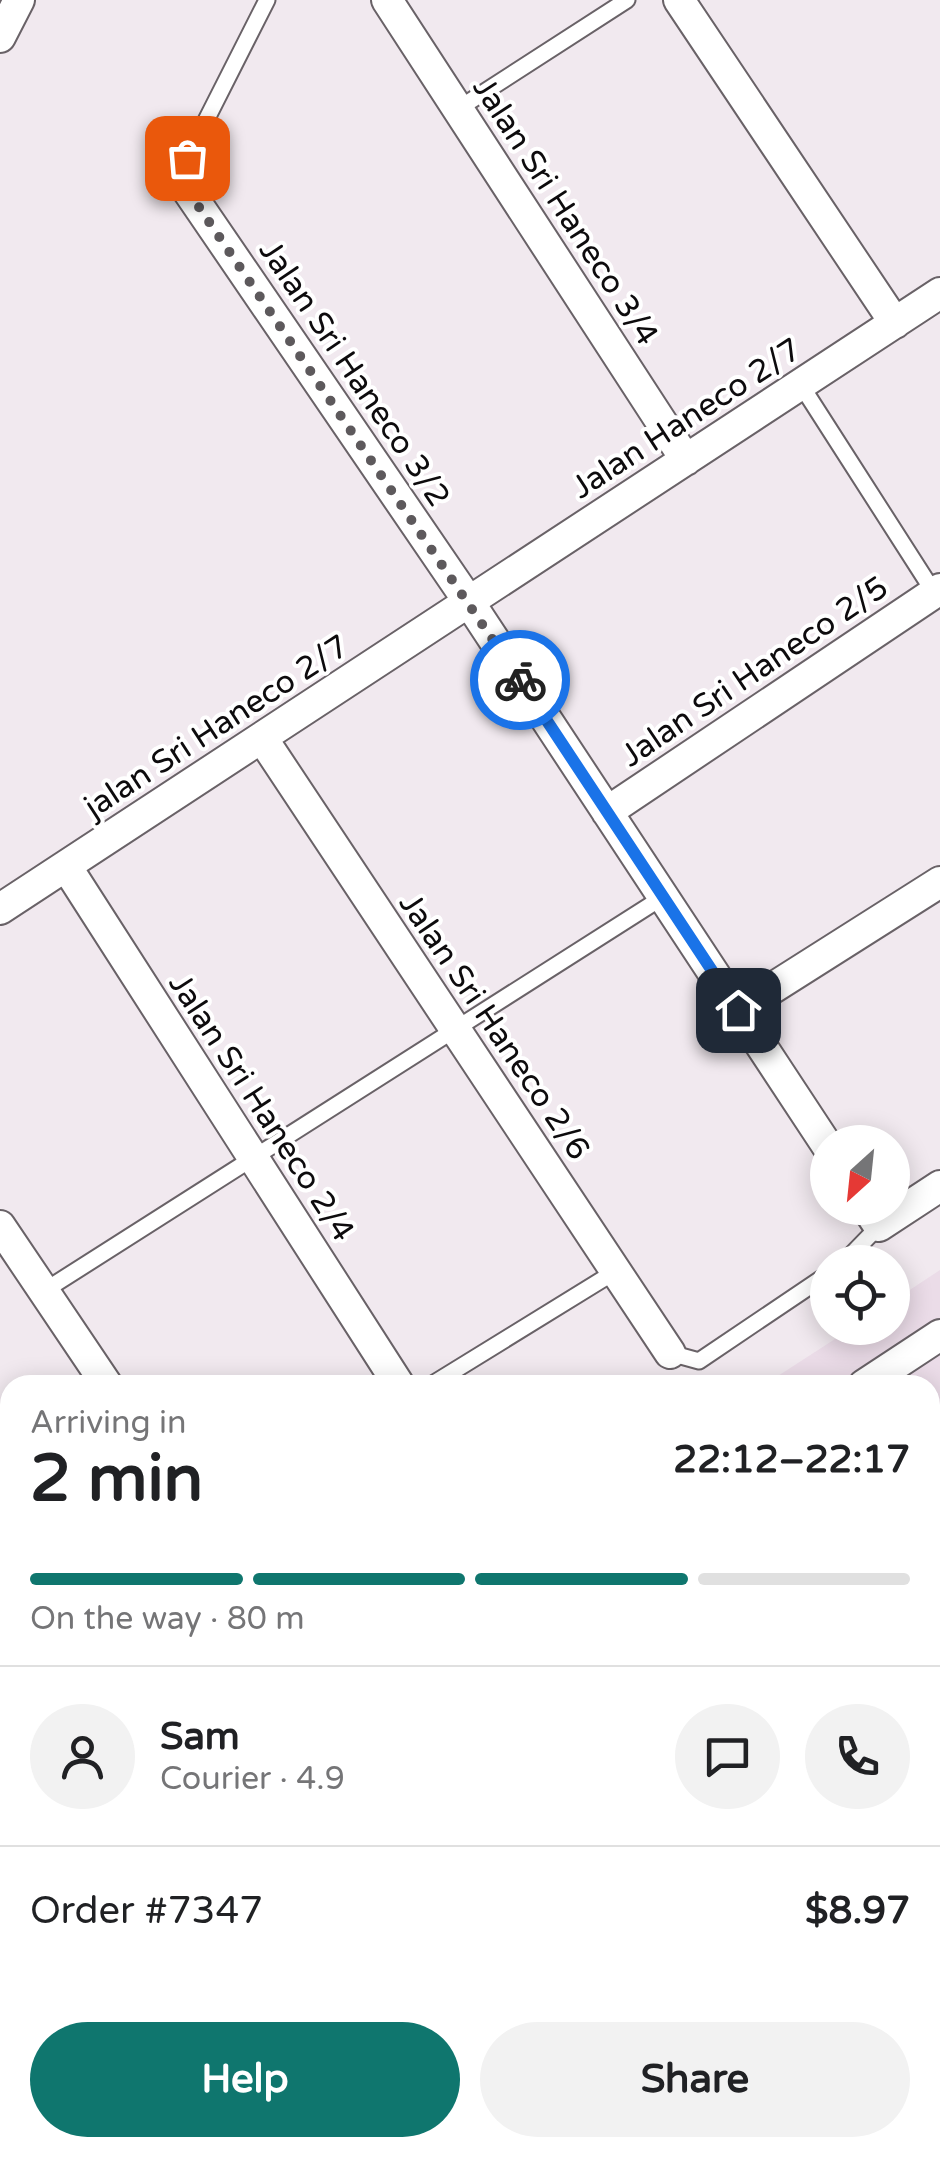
<!DOCTYPE html>
<meta charset="utf-8">
<style>
:root{--surface:#fff;--page:#f2f2f2;--text:#202124;--muted:#757577;--line:#e0e0e0;--accent:#0f766e}
body{margin:0;font-family:"Varela Round",sans-serif;background:var(--page);color:var(--text);height:100vh;display:flex;flex-direction:column;font-size:38px;white-space:nowrap}
*{box-sizing:border-box;margin:0}
p{font-size:32px;color:var(--muted)}
.icon{flex:none;width:55px;height:55px;fill:none;stroke:currentColor;stroke-width:2;stroke-linecap:round;stroke-linejoin:round}
.map{position:relative;flex:1;overflow:hidden}
.drawer{position:absolute;left:0px;top:1375px;width:940px;height:782px;display:flex;flex-direction:column;background:var(--surface);border-radius:30px 30px 0 0;box-shadow:0 5px 25px #0003}
.drawer>*{flex:none}
.needle{width:65px;rotate:207deg}
.tools{position:absolute;left:810px;top:1125px;display:grid;gap:20px}
.tools a{display:grid;place-items:center;width:100px;height:100px;border-radius:50%;background:var(--surface);box-shadow:0 5px 25px #0003;font-size:50px}
.pin{position:absolute;display:grid;place-items:center;width:85px;height:85px;color:#fff;margin:-42px;border-radius:20px;box-shadow:0 5px 15px #0006}
.courier{position:absolute;display:grid;place-items:center;width:100px;height:100px;margin:-50px;border:8px solid #1a73e8;border-radius:50%;background:#fff;color:#222;box-shadow:0 2px 12px #0007}
.headline em{font-style:normal;font-weight:800}
.headline div{display:flex;flex-direction:column-reverse}
.headline{display:flex;align-items:center;justify-content:space-between;height:170px;padding:0 30px}
h1{font-size:65px;font-weight:800;line-height:75px}
.bar{display:grid;grid-template-columns:repeat(4,1fr);gap:15px 10px;align-content:center;height:120px;padding:0 30px}
.bar i{height:12px;border-radius:8px;background:var(--line)}
.bar .on{background:var(--accent)}
.bar p{grid-column:span 4}
.line{display:flex;align-items:center;gap:25px;padding:0 30px;border-top:2px solid var(--line)}
.line div{flex:1}
.round{display:grid;place-items:center;flex:none;width:105px;height:105px;border-radius:52px;background:var(--page)}
.action{display:flex;gap:20px;margin-top:auto;padding:20px 30px}
.action a{flex:1;height:115px;border-radius:60px;background:var(--accent);color:#fff;font-size:40px;font-weight:800;line-height:115px;text-align:center}
.action a+a{background:var(--page);color:var(--text)}
.map>svg:first-child{display:block}
.built{fill:#ebdce8}
.lines{fill:none;stroke-linecap:round;stroke-linejoin:round}
.service-casing{stroke:#696267;stroke-width:19}
.minor-casing{stroke:#696267;stroke-width:34}
.service{stroke:#fff;stroke-width:15}
.minor{stroke:#fff;stroke-width:30}
.done{stroke:#5d595c;stroke-width:10;stroke-dasharray:0 18}
.route{stroke:#1a73e8;stroke-width:12}
.labels{text-anchor:middle;stroke-width:8;stroke-linejoin:round;paint-order:stroke}
.street-label{font-size:32px;fill:#0d0b0d;stroke:#fff}
</style>
<div class="map">
<svg width="940" height="2157" viewBox="0 0 940 2157">
<rect width="100%" height="100%" fill="#f1e9ef"/>
<!-- built -->
<path class="built" d="M940,1270V2118L930,2123V1385H764L852,1328H892L893,1301Z
M10,1741V2148H876L855,2157H0V1748Z"/>
<g class="lines">
<!-- service casing -->
<g class="service-casing">
<path id="service" d="M458,109L627,0
M184,185L187,158L267,0
M801,385L935,594
M844,1262L879,1226
M44,1291L663,897
M670,1353L699,1361L828,1274
M431,1385L616,1271
M930,1793L940,1809
M0,1837L10,1852
M205,2148L212,2157
M691,2148L698,2157"/>
</g>
<!-- minor casing -->
<g class="minor-casing">
<path id="minor" d="M387,0L686,460
M679,0L895,323
M0,37L19,0
M184,185L469,602L828,1147
M262,738L670,1353
M607,812L940,589
M66,866L399,1385
M0,909L940,293
M738,1010L940,882
M867,1208L879,1226L940,1186
M0,1226L107,1385
M864,1385L940,1335
M930,1424L940,1439
M0,1789L10,1782
M930,2062L940,2057
M450,2148L456,2157
M723,2157L744,2148"/>
</g>
<!-- service -->
<use href="#service" class="service"/>
<!-- minor -->
<use href="#minor" class="minor"/>
</g>
<g class="lines">
<!-- done -->
<path class="done" d="M187,158L184,185L520,680"/>
<!-- route -->
<path class="route" d="M520,680L738,1010"/>
</g>
<g class="labels">
<!-- street labels -->
<g class="street-label">
<text transform="translate(566 211) rotate(57)" y="11">Jalan Sri Haneco 3/4</text>
<text transform="translate(355 373) rotate(56)" y="11">Jalan Sri Haneco 3/2</text>
<text transform="translate(686 418) rotate(-33)" y="11">Jalan Haneco 2/7</text>
<text transform="translate(754 671) rotate(-34)" y="11">Jalan Sri Haneco 2/5</text>
<text transform="translate(216 726) rotate(-33)" y="11">jalan Sri Haneco 2/7</text>
<text transform="translate(495 1026) rotate(56)" y="11">Jalan Sri Haneco 2/6</text>
<text transform="translate(262 1107) rotate(57)" y="11">Jalan Sri Haneco 2/4</text>
</g>
</g>
</svg>
<div class="tools">
<a><svg class="needle" viewBox="-14 -14 28 28"><path d="M0-13l5 13h-10z" fill="#e53935"/><path d="M0 13l5-13h-10z" fill="#757577"/></svg></a>
<a><svg class="icon" aria-label="locate" viewBox="0 0 24 24"><circle cx="12" cy="12" r="6"/><path d="M12 2v4M12 18v4M2 12h4M18 12h4"/></svg></a>
</div>
<div class="pin" style="left:187px;top:158px;background:#ea580c"><svg class="icon" aria-label="bag" viewBox="0 0 24 24"><path d="M5 8h14l-1 12H6zM9 8a3 3 0 0 1 6 0"/></svg></div>
<div class="pin" style="left:738px;top:1010px;background:#1f2937"><svg class="icon" aria-label="home" viewBox="0 0 24 24"><path d="M3 11l9-7 9 7M6 9v11h12V9"/></svg></div>
<div class="courier" style="left:520px;top:680px"><svg class="icon" aria-label="bike" viewBox="0 0 24 24"><circle cx="6" cy="16" r="4"/><circle cx="18" cy="16" r="4"/><path d="M6 16l4-8h5l3 8M10 8l3 8H6M13 5h3"/></svg></div>
<section class="drawer">
<div class="headline"><div><h1>2 min</h1><p>Arriving in</p></div><em>22:12–22:17</em></div>
<div class="bar"><i class="on"></i><i class="on"></i><i class="on"></i><i></i><p>On the way · 80 m</p></div>
<div class="line" style="height:180px"><a class="round"><svg class="icon" aria-label="person" viewBox="0 0 24 24"><circle cx="12" cy="8" r="4"/><path d="M4 21q1-7 8-7t8 7"/></svg></a><div><b>Sam</b><p>Courier · 4.9</p></div><a class="round"><svg class="icon" aria-label="chat" viewBox="0 0 24 24"><path d="M4 5h16v11H9l-5 4z"/></svg></a><a class="round"><svg class="icon" aria-label="phone" viewBox="0 0 24 24"><path d="M5 4h4l2 5-3 2q2 4 5 5l2-3 5 2v4C11 20 4 13 5 4z"/></svg></a></div>
<div class="line" style="height:130px"><div>Order #7347</div><b>$8.97</b></div>
<div class="action"><a>Help</a><a>Share</a></div>
</section>
</div>
